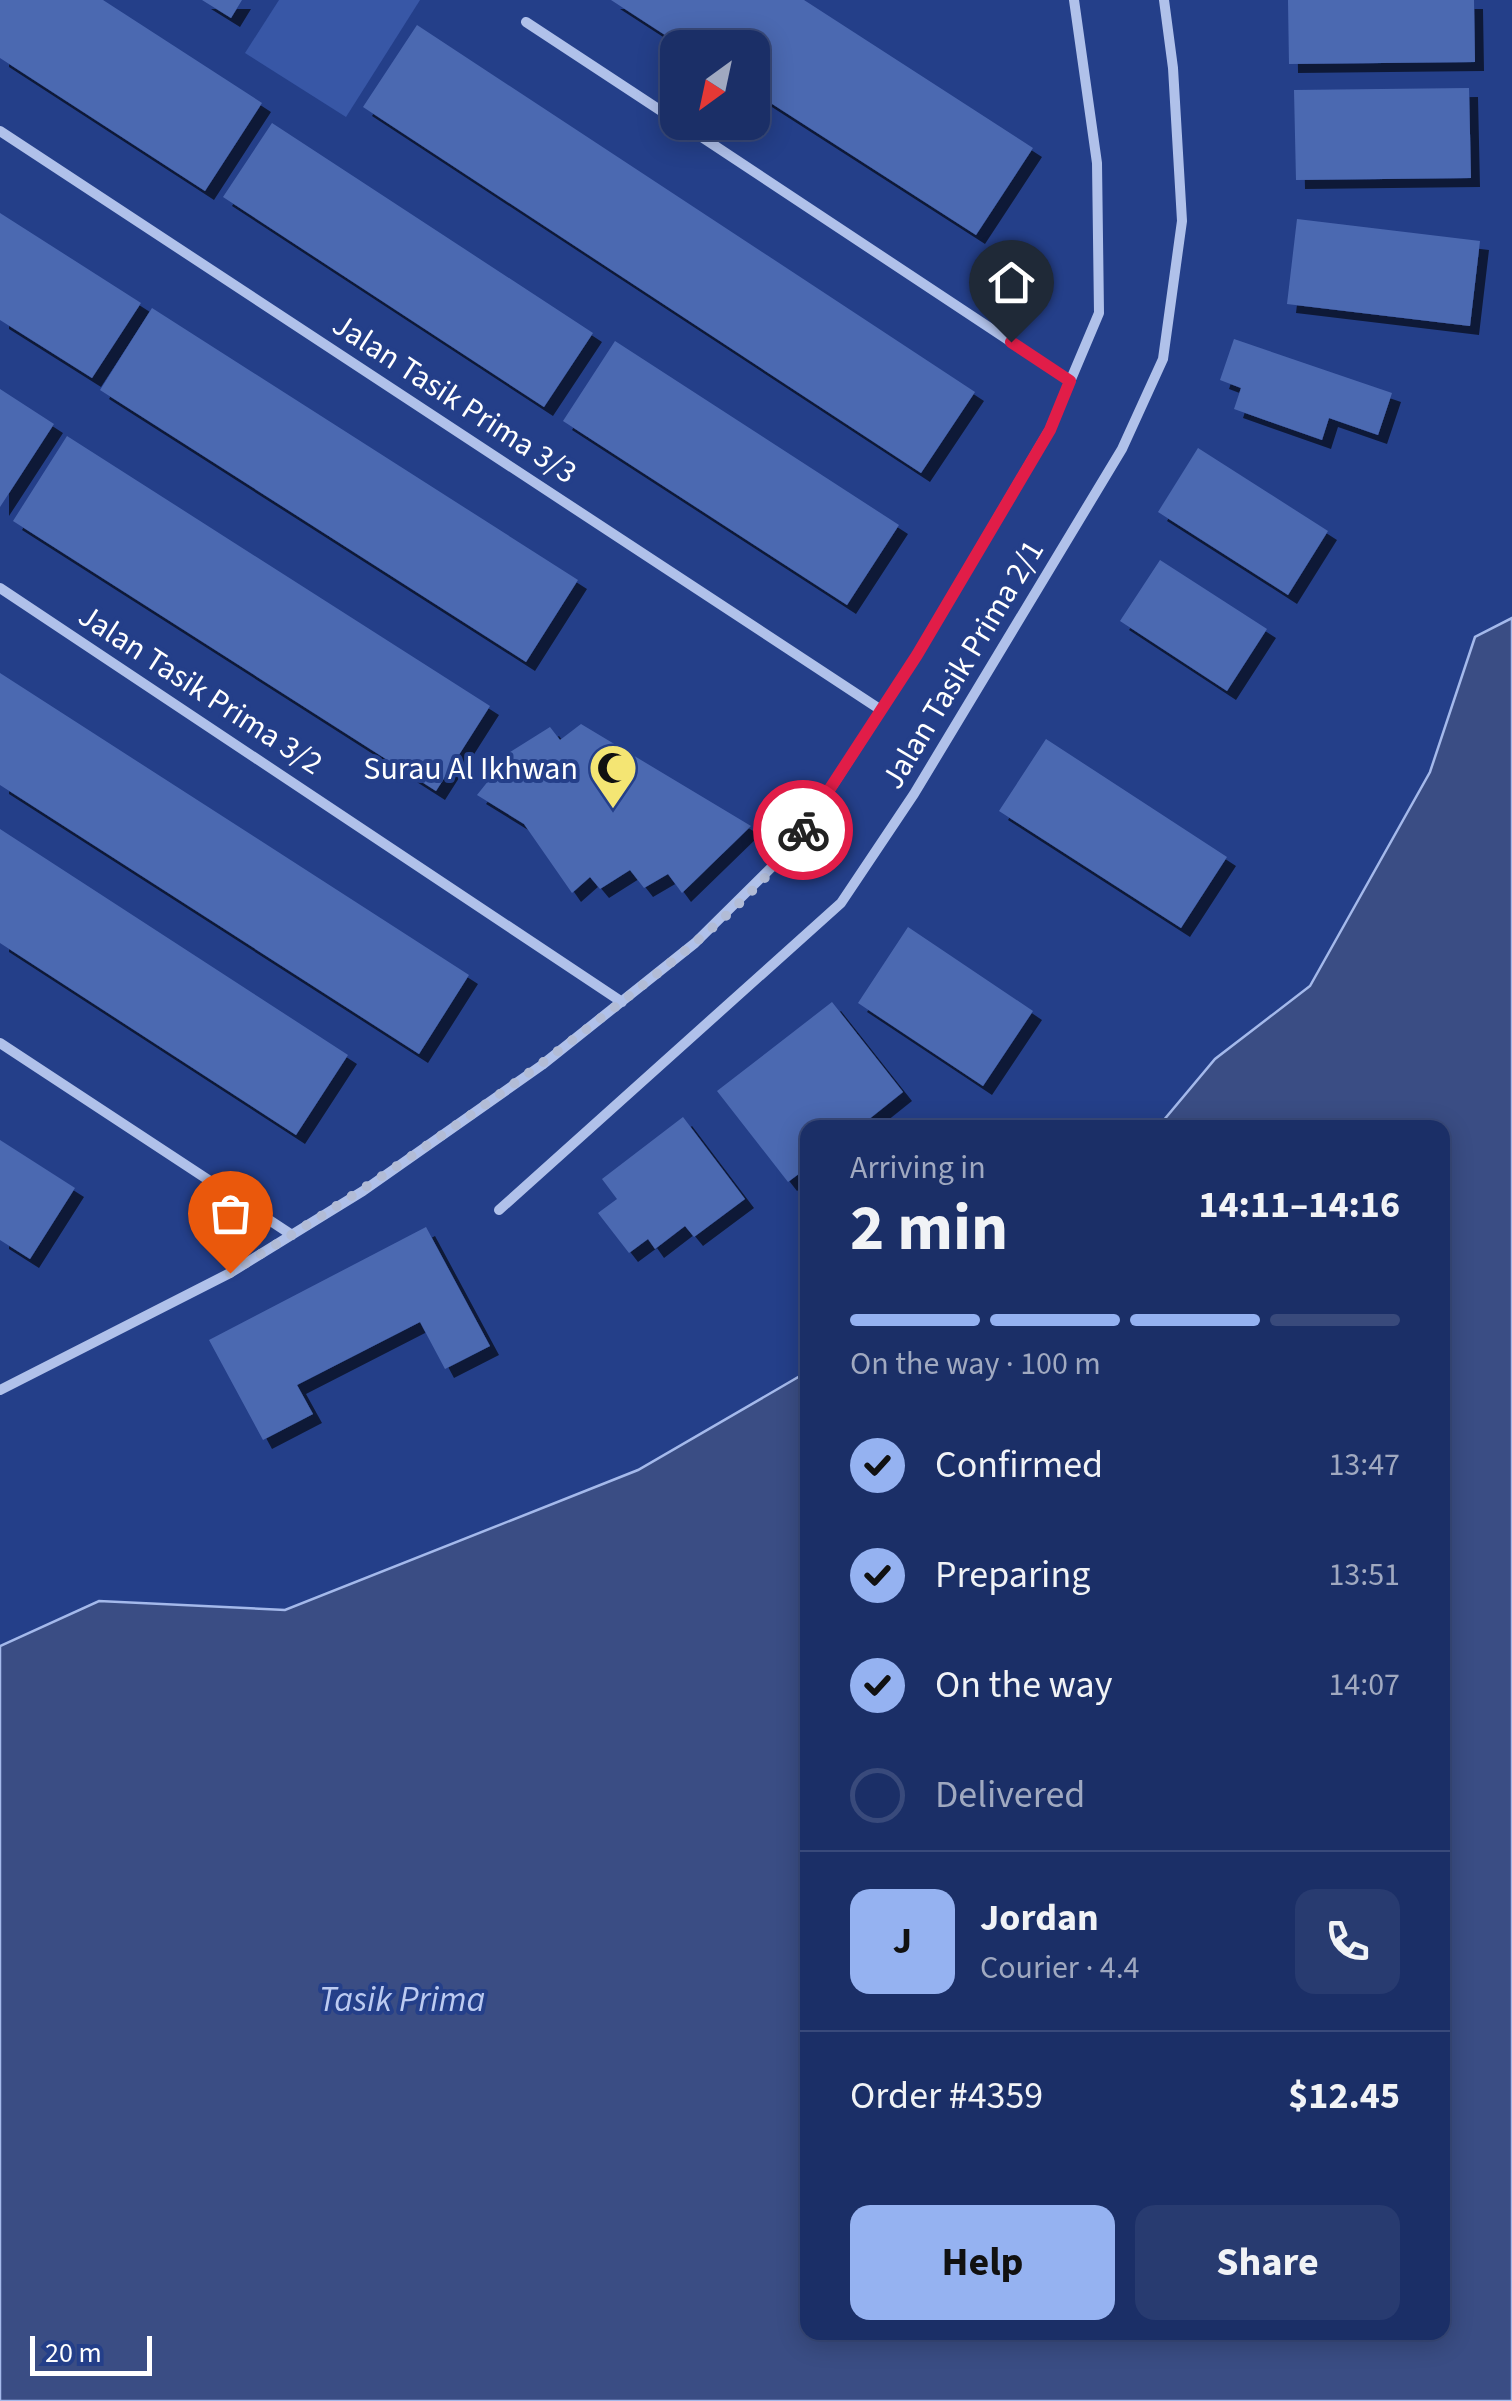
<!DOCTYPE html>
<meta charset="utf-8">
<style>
:root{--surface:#1b2f67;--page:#283b70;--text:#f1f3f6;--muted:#a0a9c0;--line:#394a7b;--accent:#95b2f1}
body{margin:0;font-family:"Source Sans 3",sans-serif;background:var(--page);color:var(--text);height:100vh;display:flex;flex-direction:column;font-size:38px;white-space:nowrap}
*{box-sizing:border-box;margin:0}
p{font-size:32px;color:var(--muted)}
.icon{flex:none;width:55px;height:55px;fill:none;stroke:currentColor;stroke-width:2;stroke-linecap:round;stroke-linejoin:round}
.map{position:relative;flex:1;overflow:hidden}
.details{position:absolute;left:800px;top:1120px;width:650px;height:1220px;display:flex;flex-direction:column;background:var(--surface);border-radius:20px;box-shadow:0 5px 25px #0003,0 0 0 2px var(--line)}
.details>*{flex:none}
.needle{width:65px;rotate:213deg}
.fabs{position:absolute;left:660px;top:30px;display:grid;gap:20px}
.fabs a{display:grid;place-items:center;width:110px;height:110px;border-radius:20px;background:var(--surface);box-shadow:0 5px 25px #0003,0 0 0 2px var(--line);font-size:50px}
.scale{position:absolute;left:30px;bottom:25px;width:122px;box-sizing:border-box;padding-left:10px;border:5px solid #fff;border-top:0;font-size:28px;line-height:35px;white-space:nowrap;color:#fff;-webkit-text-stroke:8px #243f89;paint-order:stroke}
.pin{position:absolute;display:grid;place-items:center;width:85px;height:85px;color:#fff;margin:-102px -42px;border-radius:50% 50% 50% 0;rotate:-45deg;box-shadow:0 0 10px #0007}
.pin .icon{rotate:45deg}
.courier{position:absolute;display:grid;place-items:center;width:100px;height:100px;margin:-50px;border:8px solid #e11d48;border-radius:50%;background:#fff;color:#222;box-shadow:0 2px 12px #0007}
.head em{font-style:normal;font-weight:700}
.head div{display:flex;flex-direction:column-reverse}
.head{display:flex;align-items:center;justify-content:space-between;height:170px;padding:0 50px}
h1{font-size:65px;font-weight:700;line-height:75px}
.bar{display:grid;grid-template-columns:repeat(4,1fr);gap:15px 10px;align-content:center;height:120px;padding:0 50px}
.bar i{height:12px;border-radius:8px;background:var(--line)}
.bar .selected{background:var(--accent)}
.bar p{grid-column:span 4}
.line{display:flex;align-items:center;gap:25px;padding:0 50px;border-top:2px solid var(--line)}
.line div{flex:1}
.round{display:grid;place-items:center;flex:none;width:105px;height:105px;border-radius:20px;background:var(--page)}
ol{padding:0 50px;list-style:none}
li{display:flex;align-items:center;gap:30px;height:110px}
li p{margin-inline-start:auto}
li .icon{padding:10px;border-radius:50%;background:var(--accent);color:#111;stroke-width:4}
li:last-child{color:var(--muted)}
li i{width:55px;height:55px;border:5px solid var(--line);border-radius:50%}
.action{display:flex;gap:20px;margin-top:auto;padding:20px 50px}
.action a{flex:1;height:115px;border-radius:20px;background:var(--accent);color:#111;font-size:40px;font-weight:700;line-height:115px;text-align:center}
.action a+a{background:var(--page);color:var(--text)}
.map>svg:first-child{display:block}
.green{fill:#3857a6}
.water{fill:#3a4d84;stroke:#a4b9eb;stroke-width:2.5}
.building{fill:#4c69b1;filter:url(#shadow)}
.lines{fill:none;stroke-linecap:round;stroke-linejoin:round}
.street{stroke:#b0c1ea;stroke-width:10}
.done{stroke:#b2bcd6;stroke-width:10;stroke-dasharray:0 18}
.route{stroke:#e11d48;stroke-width:12}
.labels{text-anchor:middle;stroke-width:8;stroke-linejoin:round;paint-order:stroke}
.street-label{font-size:32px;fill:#fff;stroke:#243f89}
.poi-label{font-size:32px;fill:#fff;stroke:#243f89;text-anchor:end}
.water-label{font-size:35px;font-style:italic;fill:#bccbf1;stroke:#243f89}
</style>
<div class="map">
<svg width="1512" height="2401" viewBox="0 0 1512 2401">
<defs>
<filter id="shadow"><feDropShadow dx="9" dy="9" stdDeviation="0" flood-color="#0009"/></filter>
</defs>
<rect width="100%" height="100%" fill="#243f89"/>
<!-- green -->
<path class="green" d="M279,0H420L346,117L245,53Z"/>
<!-- water -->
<path class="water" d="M1512,618V2401H0V1646L99,1601L285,1610L638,1470L807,1372L808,2332H1442V1128L1158,1127L1215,1059L1310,986L1430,772L1475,637Z"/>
<!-- building -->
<path class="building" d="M0,0H103L262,103L205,191L0,58Z
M202,0H242L231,18Z
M611,0H804L1033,148L976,235L752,91V48H685Z
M1288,0H1474L1475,62L1289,64Z
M417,25L975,392L921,473L363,107Z
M1469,88L1471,178L1296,180L1294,90Z
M272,123L593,333L544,407L223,197Z
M0,213L141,303L92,378L0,320Z
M1297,219L1480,241L1470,326L1287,304Z
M152,308L578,580L526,662L100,390Z
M1234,339L1392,393L1378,435L1329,418L1322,440L1234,409L1241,388L1220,380Z
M615,341L899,525L847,605L563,421Z
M0,389L54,424L0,507Z
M67,436L490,706L436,791L13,521Z
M1198,448L1328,531L1288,595L1158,512Z
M1160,560L1267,629L1227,691L1120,621Z
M0,673L469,975L419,1054L0,785Z
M581,724L751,826L682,893L668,874L644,888L630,870L600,889L590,877L572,893L524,824L477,795L493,775L505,780L517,766L507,754L550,727L560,740Z
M1046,739L1227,857L1181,928L999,811Z
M0,829L348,1055L296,1135L0,943Z
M908,927L1033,1011L983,1086L858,1003Z
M832,1002L903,1092L858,1128H808V1167L788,1182L717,1091Z
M683,1117L745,1199L694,1237L685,1226L655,1249L648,1239L629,1253L598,1213L617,1199L602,1179Z
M0,1140L75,1188L30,1259L0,1240Z
M426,1227L490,1346L445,1369L420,1322L297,1385L313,1414L263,1440L209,1340Z"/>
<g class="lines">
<!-- street -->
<path class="street" d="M526,22L678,122
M679,122L1070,381
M0,131L881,710
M0,588L622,1002
M0,1043L292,1235
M499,1210L841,903L914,794L1122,449L1163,359L1182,221L1173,68L1164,0
M0,1390L230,1273L363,1191L542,1065L695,943L794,845L917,655L1050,429L1099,313L1097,163L1074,0"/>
</g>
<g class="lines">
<!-- done -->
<path class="done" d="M230,1273C371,1187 505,1095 634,992C688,949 766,888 803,830"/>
<!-- route -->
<path class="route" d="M803,830L917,655L1050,430L1070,381L1011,342"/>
</g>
<!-- icons -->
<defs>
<g id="mosque-pin" transform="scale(2.5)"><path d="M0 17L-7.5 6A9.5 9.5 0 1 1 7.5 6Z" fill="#f4e573" stroke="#243f89"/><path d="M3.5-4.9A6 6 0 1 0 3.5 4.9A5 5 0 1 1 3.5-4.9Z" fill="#111"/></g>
</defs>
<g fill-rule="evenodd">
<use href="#mosque-pin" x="613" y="768"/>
</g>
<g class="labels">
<!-- street labels -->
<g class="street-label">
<text transform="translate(455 398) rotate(33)" y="11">Jalan Tasik Prima 3/3</text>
<text transform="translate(962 664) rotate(-59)" y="11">Jalan Tasik Prima 2/1</text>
<text transform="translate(201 689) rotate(33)" y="11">Jalan Tasik Prima 3/2</text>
</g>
<!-- poi labels -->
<g class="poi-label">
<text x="578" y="779">Surau Al Ikhwan</text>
</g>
<!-- water labels -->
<g class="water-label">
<text x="402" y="2011">Tasik Prima</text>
</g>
</g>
</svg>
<div class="fabs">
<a><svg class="needle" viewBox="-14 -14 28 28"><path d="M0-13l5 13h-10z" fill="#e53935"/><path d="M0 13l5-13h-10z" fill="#a0a9c0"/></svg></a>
</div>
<div class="scale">20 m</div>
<div class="pin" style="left:230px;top:1273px;background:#ea580c"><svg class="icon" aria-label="bag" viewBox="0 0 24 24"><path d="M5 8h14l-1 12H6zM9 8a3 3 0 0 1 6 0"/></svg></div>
<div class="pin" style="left:1011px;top:342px;background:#1f2937"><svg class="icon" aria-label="home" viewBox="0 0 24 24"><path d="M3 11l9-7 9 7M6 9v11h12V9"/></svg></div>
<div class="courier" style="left:803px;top:830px"><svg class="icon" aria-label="bike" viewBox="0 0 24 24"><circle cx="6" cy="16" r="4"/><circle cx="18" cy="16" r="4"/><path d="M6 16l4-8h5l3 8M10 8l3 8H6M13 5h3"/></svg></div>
<section class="details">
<div class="head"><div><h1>2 min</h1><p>Arriving in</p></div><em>14:11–14:16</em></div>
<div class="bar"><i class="selected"></i><i class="selected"></i><i class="selected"></i><i></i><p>On the way · 100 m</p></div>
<ol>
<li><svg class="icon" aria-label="check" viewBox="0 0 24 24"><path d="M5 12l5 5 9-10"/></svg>Confirmed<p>13:47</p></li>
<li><svg class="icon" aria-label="check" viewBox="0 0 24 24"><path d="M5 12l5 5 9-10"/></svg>Preparing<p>13:51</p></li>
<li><svg class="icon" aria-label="check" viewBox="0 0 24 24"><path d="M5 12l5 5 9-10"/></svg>On the way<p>14:07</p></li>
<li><i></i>Delivered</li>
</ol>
<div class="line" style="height:180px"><b class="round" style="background:var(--accent);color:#111">J</b><div><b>Jordan</b><p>Courier · 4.4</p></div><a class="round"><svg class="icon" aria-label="phone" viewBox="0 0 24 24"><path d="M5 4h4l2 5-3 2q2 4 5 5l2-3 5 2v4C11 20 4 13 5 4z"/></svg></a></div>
<div class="line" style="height:130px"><div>Order #4359</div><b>$12.45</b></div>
<div class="action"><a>Help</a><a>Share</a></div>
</section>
</div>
